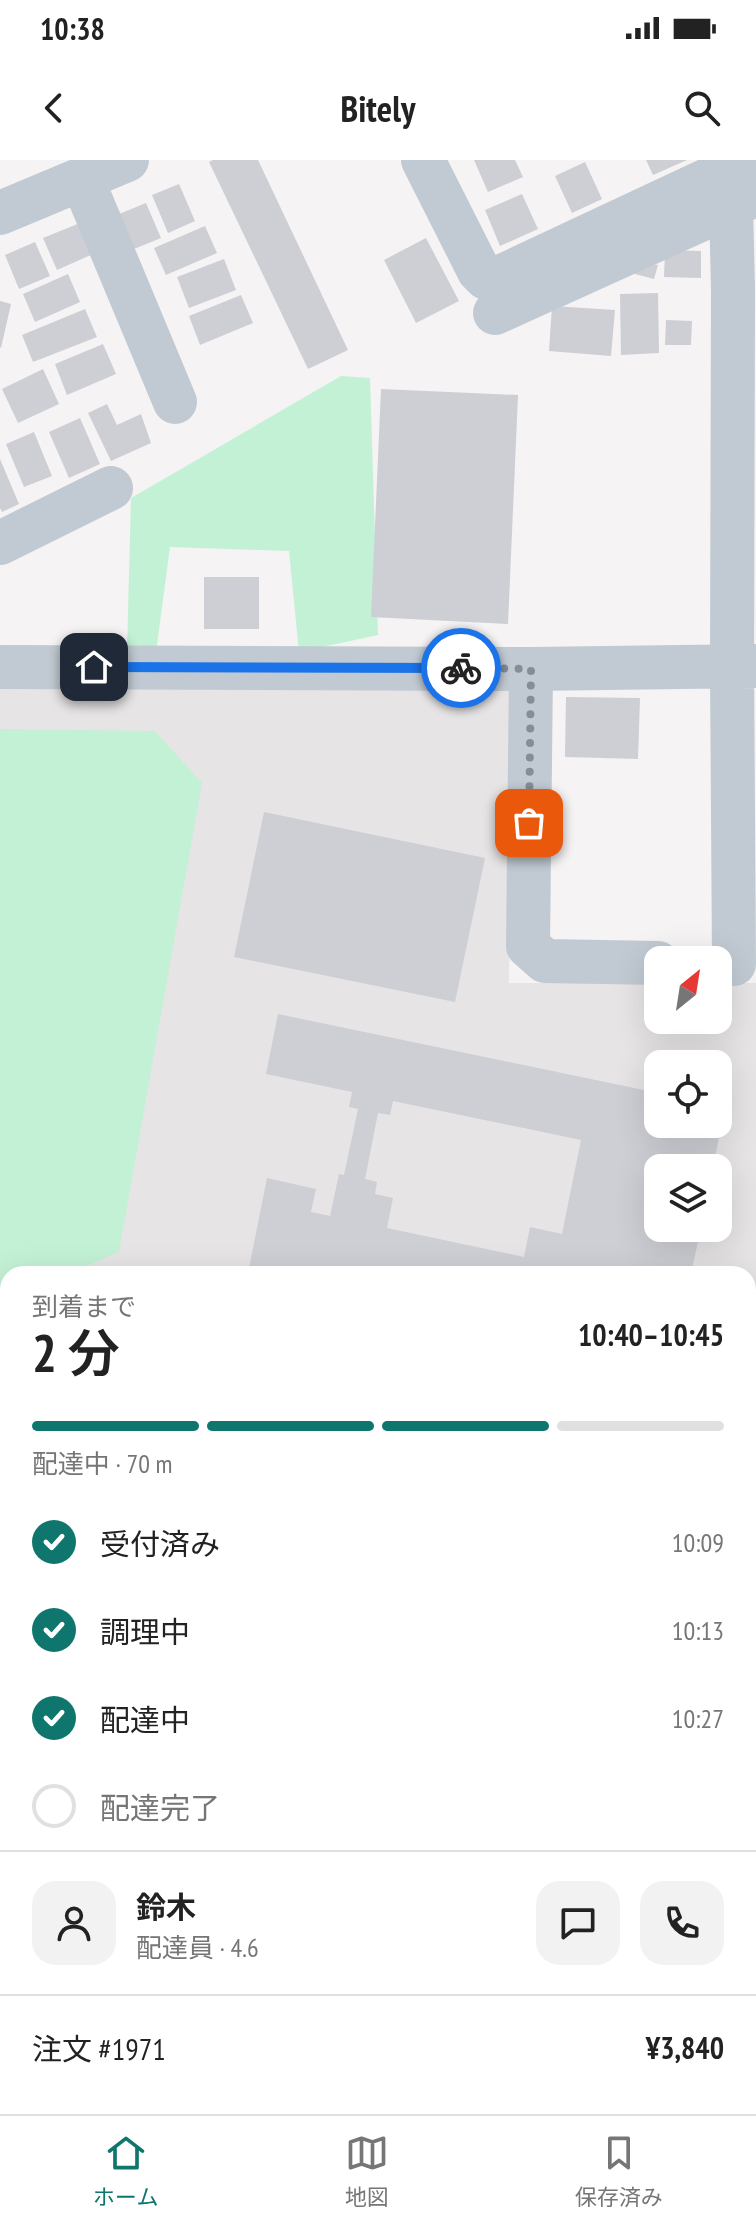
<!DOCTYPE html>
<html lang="ja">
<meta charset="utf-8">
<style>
:root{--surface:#fff;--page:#f2f2f2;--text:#222;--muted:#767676;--line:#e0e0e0;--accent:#0f766e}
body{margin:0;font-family:"PT Sans Narrow","Noto Sans JP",sans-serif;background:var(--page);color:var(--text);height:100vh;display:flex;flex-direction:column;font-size:30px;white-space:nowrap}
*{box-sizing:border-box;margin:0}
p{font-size:26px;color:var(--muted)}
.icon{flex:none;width:44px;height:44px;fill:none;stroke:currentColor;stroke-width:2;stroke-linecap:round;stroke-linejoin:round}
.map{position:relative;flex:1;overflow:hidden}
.details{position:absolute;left:0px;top:1106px;width:756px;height:848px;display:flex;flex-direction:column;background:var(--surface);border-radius:24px 24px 0 0;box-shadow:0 8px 32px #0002}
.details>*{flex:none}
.needle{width:52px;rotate:30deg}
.buttons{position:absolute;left:644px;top:786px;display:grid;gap:16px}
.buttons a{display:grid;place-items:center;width:88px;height:88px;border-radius:16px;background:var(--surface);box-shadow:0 8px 32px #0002;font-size:40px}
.pin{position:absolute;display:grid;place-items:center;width:68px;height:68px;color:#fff;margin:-34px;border-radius:16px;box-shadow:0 4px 12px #0006}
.courier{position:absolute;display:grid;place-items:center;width:80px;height:80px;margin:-40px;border:6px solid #1a73e8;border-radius:50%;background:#fff;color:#222;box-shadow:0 2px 10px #0007}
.head em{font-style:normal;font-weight:600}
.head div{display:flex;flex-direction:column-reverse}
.head{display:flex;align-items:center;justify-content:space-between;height:136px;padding:0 32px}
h1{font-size:52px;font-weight:600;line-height:60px}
.bar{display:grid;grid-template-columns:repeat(4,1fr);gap:12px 8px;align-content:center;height:96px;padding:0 32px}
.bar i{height:10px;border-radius:6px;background:var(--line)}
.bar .selected{background:var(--accent)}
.bar p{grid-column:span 4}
.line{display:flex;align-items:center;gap:20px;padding:0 32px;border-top:2px solid var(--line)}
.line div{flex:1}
.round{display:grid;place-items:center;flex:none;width:84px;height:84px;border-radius:24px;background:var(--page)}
ol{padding:0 32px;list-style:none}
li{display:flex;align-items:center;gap:24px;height:88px}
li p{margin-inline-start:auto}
li .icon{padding:8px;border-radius:50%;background:var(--accent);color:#fff;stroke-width:4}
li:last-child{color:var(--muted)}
li i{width:44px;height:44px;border:4px solid var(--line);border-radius:50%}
.status{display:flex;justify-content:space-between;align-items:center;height:56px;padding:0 40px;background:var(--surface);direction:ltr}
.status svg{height:22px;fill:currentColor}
header{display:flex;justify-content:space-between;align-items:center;height:104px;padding:0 32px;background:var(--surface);font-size:36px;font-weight:600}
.dock{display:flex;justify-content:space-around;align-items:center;height:112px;border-top:2px solid var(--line);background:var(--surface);font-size:22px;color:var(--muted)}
.dock a{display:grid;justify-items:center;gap:4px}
.dock .selected{color:var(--accent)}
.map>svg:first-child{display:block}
.education{fill:#e6e4e5;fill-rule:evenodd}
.green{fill:#c3f1d5}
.building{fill:#cdcfd5;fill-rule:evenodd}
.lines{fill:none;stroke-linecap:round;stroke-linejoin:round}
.minor{stroke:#c1cad2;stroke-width:44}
.done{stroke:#868d94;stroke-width:8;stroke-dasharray:0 14.4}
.route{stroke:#1a73e8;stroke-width:10}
</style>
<div class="status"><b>10:38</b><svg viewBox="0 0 49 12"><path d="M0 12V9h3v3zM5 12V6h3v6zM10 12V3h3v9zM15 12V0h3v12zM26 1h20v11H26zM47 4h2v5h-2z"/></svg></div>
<header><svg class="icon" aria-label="back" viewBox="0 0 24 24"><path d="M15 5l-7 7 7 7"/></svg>Bitely<svg class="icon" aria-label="search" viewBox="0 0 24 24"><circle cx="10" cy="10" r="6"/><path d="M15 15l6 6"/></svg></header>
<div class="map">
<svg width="756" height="1954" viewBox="0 0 756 1954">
<rect width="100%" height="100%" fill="#f5f3f3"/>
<!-- education -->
<path class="education" d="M0,526L512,527L509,823H658V860H718V823H756V1348L748,1345V1114H8V1168H0ZM658,904H718V964H658ZM658,1008H718V1068H658Z"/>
<!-- green -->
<path class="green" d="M341,216L370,218L378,475L299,492L289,391L170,387L156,492L127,491L131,338Z
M0,569L155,571L202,623L119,1092L69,1114H8V1131H0Z
M7,1298L8,1354L0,1355V1299Z
M748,1492L756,1494V1777H748Z
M0,1636H8V1897H0Z
M0,1933H8V1946H271L272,1954H0Z
M406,1946H656V1954H406Z"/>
<!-- building -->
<path class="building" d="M213,0H258L348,190L308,209L209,2Z
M474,0H515L523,17L488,32Z
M646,0H687L653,15Z
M585,2L602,39L572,53L555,16Z
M179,24L195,61L168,73L152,35Z
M522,34L538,69L500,86L485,50Z
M146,43L161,78L129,91L114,56Z
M80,63L93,94L57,110L43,78Z
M205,66L217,93L166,115L154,88Z
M426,78L459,141L416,163L384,100Z
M35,82L50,116L19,129L5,95Z
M665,90L701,91V118L664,117Z
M224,99L236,130L189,148L177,117Z
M634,100L658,105L654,119L631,113Z
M68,114L80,142L35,162L23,134Z
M658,133L659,193L621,195L620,134Z
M241,135L253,163L200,185L189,156Z
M0,141L11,144L1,188L0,187Z
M552,146L615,150L611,196L549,191Z
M85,149L97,177L33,202L22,175Z
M666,160L692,161L691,185H665Z
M103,184L116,214L67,235L55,204Z
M43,209L59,244L18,263L2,229Z
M381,229L518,235L508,464L371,457Z
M107,244L117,265L141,254L151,283L111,301L88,253Z
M80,258L100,304L69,318L49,272Z
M34,272L52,316L24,327L6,284Z
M0,299L19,344L2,352L0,348Z
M204,417H259V469H204Z
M566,537L640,538L638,599L565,597Z
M264,652L485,698L455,842L234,797Z
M278,854L658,933V964H718V946L725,947L713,1008H658V1068H701L691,1114H278L249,1108L267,1018L316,1029L311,1052L330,1056L339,1014L344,1015L358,949L349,947L352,932L266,914ZM393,941L581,980L562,1074L530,1067L524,1097L387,1068L393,1038L375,1034L377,1022L365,1019L378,953L390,955Z
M748,1143L756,1145V1213L748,1212Z
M748,1244L756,1245V1319L748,1318Z
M748,1433H756V1471L748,1472Z
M301,1946H349L350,1954H302Z"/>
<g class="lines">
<!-- minor -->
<path class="minor" d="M423,0L479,111L486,118L496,119L750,0
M82,19L175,242
M731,46L733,129L732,506L734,804
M0,53L127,0
M495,153L755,35
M0,383L111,328
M0,507L531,509L756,506
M531,509L528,786L545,801L658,803
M0,1200L8,1199
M748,1378L756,1381
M0,1626H8
M0,1910H8
M380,1954V1946"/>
</g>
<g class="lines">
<!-- done -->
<path class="done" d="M461,508L531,509L529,663"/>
<!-- route -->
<path class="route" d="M94,507L461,508"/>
</g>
</svg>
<div class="buttons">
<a><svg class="needle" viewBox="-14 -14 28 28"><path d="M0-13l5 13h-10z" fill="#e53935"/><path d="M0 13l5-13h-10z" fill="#767676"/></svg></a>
<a><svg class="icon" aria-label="locate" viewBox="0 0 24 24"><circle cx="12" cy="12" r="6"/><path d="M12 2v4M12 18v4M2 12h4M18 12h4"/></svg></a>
<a><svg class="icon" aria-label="layers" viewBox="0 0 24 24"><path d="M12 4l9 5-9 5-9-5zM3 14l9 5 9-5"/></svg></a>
</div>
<div class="pin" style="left:529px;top:663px;background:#ea580c"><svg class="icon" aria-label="bag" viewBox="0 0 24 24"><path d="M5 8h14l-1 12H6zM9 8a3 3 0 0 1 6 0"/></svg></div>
<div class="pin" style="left:94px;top:507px;background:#1f2937"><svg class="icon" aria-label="home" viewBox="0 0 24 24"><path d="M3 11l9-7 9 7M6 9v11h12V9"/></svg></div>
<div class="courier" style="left:461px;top:508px"><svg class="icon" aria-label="bike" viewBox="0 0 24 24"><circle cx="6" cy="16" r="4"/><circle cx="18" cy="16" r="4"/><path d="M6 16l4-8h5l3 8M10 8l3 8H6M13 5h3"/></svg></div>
<section class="details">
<div class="head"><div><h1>2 分</h1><p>到着まで</p></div><em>10:40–10:45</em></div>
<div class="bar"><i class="selected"></i><i class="selected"></i><i class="selected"></i><i></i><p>配達中 · 70 m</p></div>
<ol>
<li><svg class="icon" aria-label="check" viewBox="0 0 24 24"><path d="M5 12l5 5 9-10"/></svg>受付済み<p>10:09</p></li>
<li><svg class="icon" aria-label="check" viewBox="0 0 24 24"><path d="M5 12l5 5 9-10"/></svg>調理中<p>10:13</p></li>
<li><svg class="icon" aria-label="check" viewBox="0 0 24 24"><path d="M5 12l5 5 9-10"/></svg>配達中<p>10:27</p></li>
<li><i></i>配達完了</li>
</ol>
<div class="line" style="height:144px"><a class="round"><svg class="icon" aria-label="person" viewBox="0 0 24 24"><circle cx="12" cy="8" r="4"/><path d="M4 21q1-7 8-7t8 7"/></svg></a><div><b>鈴木</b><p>配達員 · 4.6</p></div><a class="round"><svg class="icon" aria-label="chat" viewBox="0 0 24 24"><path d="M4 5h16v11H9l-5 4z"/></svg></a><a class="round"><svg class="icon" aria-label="phone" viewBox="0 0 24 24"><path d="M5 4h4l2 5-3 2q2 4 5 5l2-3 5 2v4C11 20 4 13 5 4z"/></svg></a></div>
<div class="line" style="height:104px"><div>注文 #1971</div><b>¥3,840</b></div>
</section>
</div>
<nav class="dock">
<a class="selected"><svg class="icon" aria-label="home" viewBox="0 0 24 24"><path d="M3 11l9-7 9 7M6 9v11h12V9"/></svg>ホーム</a>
<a><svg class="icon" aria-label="map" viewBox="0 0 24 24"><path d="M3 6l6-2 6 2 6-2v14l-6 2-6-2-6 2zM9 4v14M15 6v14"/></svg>地図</a>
<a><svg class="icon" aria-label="saved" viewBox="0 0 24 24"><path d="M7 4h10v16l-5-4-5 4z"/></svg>保存済み</a>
</nav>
